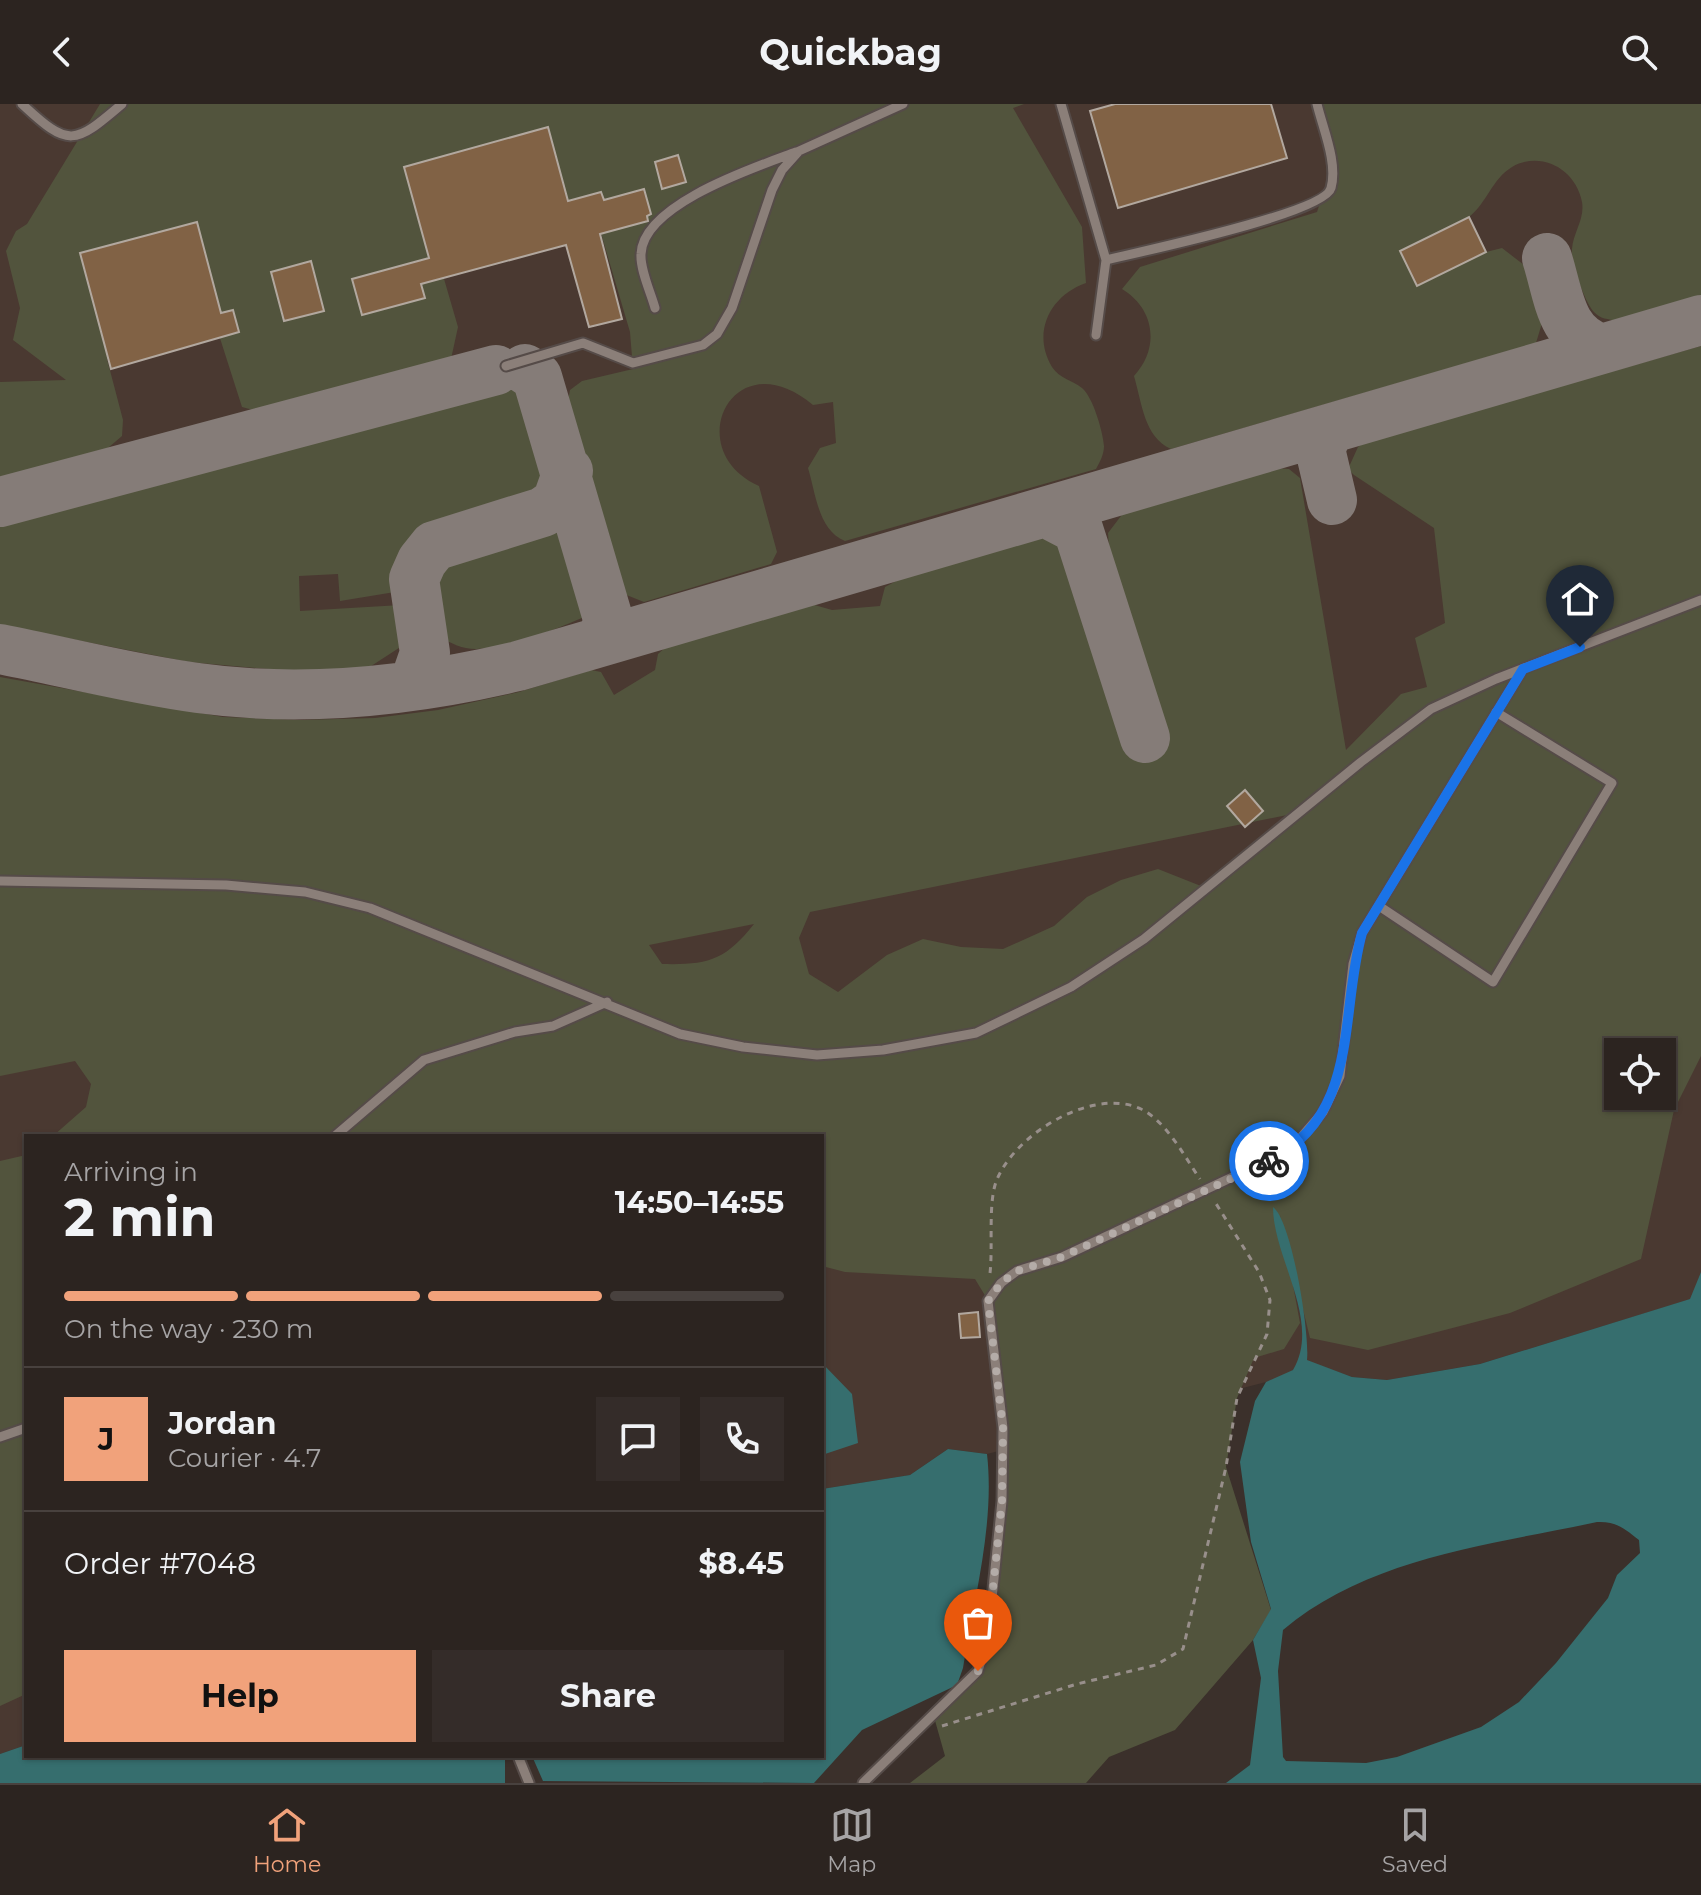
<!DOCTYPE html>
<meta charset="utf-8">
<style>
:root{--surface:#2c2420;--page:#342c29;--text:#f1f3f6;--muted:#a6a4a5;--line:#48413e;--accent:#f1a27b}
body{margin:0;font-family:Montserrat,sans-serif;background:var(--page);color:var(--text);height:100vh;display:flex;flex-direction:column;font-size:30px;white-space:nowrap}
*{box-sizing:border-box;margin:0}
p{font-size:26px;color:var(--muted)}
.icon{flex:none;width:44px;height:44px;fill:none;stroke:currentColor;stroke-width:2;stroke-linecap:round;stroke-linejoin:round}
.map{position:relative;flex:1;overflow:hidden}
.drawer{position:absolute;left:24px;top:1030px;width:800px;height:624px;display:flex;flex-direction:column;background:var(--surface);border-radius:0px;box-shadow:0 2px 6px #0004,0 0 0 2px var(--line)}
.drawer>*{flex:none}
.tools{position:absolute;left:1604px;top:934px;display:grid;gap:16px}
.tools a{display:grid;place-items:center;width:72px;height:72px;border-radius:0px;background:var(--surface);box-shadow:0 2px 6px #0004,0 0 0 2px var(--line);font-size:40px}
.pin{position:absolute;display:grid;place-items:center;width:68px;height:68px;color:#fff;margin:-82px -34px;border-radius:50% 50% 50% 0;rotate:-45deg;box-shadow:0 0 8px #0007}
.pin .icon{rotate:45deg}
.courier{position:absolute;display:grid;place-items:center;width:80px;height:80px;margin:-40px;border:6px solid #1a73e8;border-radius:50%;background:#fff;color:#222;box-shadow:0 2px 10px #0007}
.head em{font-style:normal;font-weight:700}
.head div{display:flex;flex-direction:column-reverse}
.head{display:flex;align-items:center;justify-content:space-between;height:136px;padding:0 40px}
h1{font-size:52px;font-weight:700;line-height:60px}
.bar{display:grid;grid-template-columns:repeat(4,1fr);gap:12px 8px;align-content:center;height:96px;padding:0 40px}
.bar i{height:10px;border-radius:6px;background:var(--line)}
.bar .active{background:var(--accent)}
.bar p{grid-column:span 4}
.line{display:flex;align-items:center;gap:20px;padding:0 40px;border-top:2px solid var(--line)}
.line div{flex:1}
.round{display:grid;place-items:center;flex:none;width:84px;height:84px;border-radius:0px;background:var(--page)}
.primary-button{display:flex;gap:16px;margin-top:auto;padding:16px 40px}
.primary-button a{flex:1;height:92px;border-radius:0px;background:var(--accent);color:#111;font-size:32px;font-weight:700;line-height:92px;text-align:center}
.primary-button a+a{background:var(--page);color:var(--text)}
header{display:flex;justify-content:space-between;align-items:center;height:104px;padding:0 40px;background:var(--surface);font-size:36px;font-weight:700}
.tabs{display:flex;justify-content:space-around;align-items:center;height:112px;border-top:2px solid var(--line);background:var(--surface);font-size:22px;color:var(--muted)}
.tabs a{display:grid;justify-items:center;gap:4px}
.tabs .active{color:var(--accent)}
.map>svg:first-child{display:block}
.built{fill:#4a3931;fill-rule:evenodd}
.green{fill:#52543d;fill-rule:evenodd}
.water{fill:#366e6e;fill-rule:evenodd}
.lines{fill:none;stroke-linecap:round;stroke-linejoin:round}
.taxiway{stroke:#857c78;stroke-width:50}
.building{fill:#816245;stroke:#b2a89f;stroke-width:2}
.lane-casing{stroke:#554b48;stroke-width:13}
.path{stroke:#988f8b;stroke-width:3;stroke-dasharray:6 6;stroke-linecap:butt}
.lane{stroke:#8b7f79;stroke-width:9}
.done{stroke:#b4aca8;stroke-width:8;stroke-dasharray:0 14.4}
.route{stroke:#1a73e8;stroke-width:10}
</style>
<header><svg class="icon" aria-label="back" viewBox="0 0 24 24"><path d="M15 5l-7 7 7 7"/></svg>Quickbag<svg class="icon" aria-label="search" viewBox="0 0 24 24"><circle cx="10" cy="10" r="6"/><path d="M15 15l6 6"/></svg></header>
<div class="map">
<svg width="1701" height="1679" viewBox="0 0 1701 1679">
<rect width="100%" height="100%" fill="#3b302b"/>
<!-- built -->
<path class="built" d="M0,0H1701V1168L1691,1195L1480,1260L1387,1276L1352,1273L1307,1257L1282,1273L1266,1278L987,1350L948,1345L910,1371L822,1385V1032H26V1641L0,1650ZM1618,948H1662V992H1618Z"/>
<!-- green -->
<path class="green" d="M100,0H1024L1013,4L1082,123L1086,179C1051,191 1031,228 1052,263C1060,275 1072,276 1082,284C1093,293 1103,328 1104,342C1104,350 1100,358 1096,365L845,437C818,426 816,390 808,364L820,344L836,339L833,298L813,301C733,234 679,346 759,382L777,448L771,460L644,498L619,488L609,478L564,317L570,286L582,277L633,265L630,228L600,126L442,168L458,223L451,255L264,309L242,303L218,228L107,255L123,316L122,332L102,349L0,373V278L66,276L13,236L20,204L6,147L16,127L27,120Z
M1317,0H1701V191L1617,217C1608,215 1600,215 1594,208C1585,199 1570,157 1572,145C1573,129 1585,115 1582,98C1576,65 1541,46 1512,63C1492,75 1487,99 1469,113L1486,148L1502,144L1524,161L1542,219L1536,239L1171,345C1144,333 1142,299 1134,272C1160,244 1155,205 1122,185L1140,163L1317,108L1332,62Z
M1701,242V952L1674,1006L1641,1155L1510,1209L1368,1246L1310,1234L1280,1111L1300,1219L1284,1245L1254,1254L1237,1294L1226,1363L1271,1506L1253,1536L1175,1626L1109,1653L1086,1679H910L945,1652L934,1613L978,1567L993,1482L1003,1324L994,1260L995,1208L975,1175L845,1168L822,1162V1032H53L86,1003L91,980L75,957L0,972V573L223,613L300,616L375,614L438,606L519,588L591,566L601,568L614,591L655,566L658,550L667,542L811,500L832,506L880,502L885,483L898,476L1041,434H1053L1068,449L1121,622L1108,429L1124,408L1277,364L1289,365L1300,374L1346,646L1401,590L1427,583L1415,534L1445,519L1434,424L1354,371L1348,365L1358,343L1366,337ZM1297,709L1206,784L1158,765L1121,776L1087,793L1054,822L1003,845L961,843L923,835L887,851L838,888L809,870L799,834L810,808ZM754,820C725,857 707,861 662,860L649,841ZM1618,948H1662V992H1618Z
M513,285C549,293 548,334 555,364L538,388L435,418L418,431L408,447L401,487L340,497L338,470L299,472L300,507L401,501L408,528L402,542L365,566L291,567L189,558L0,521V422Z
M545,422C554,426 566,430 574,437C594,455 599,491 584,513C557,525 495,550 466,544C454,542 442,534 432,527C406,462 435,464 487,446C507,439 525,428 545,422Z
M26,1051V1590L0,1602V1057Z"/>
<!-- water -->
<path class="water" d="M1273,1103C1292,1117 1310,1230 1307,1256L1352,1273L1387,1276L1480,1260L1690,1195L1701,1168V1679H1226L1250,1661L1261,1574L1253,1536L1271,1505L1251,1438L1240,1358L1255,1297L1266,1278L1293,1266C1322,1217 1273,1154 1273,1103ZM1597,1418C1616,1417 1625,1425 1639,1436L1640,1449L1617,1471L1608,1494L1556,1559L1519,1598L1481,1623L1397,1653L1366,1659L1286,1657L1283,1653L1278,1567L1283,1526C1369,1453 1491,1441 1597,1418Z
M822,1259L852,1290L858,1339L822,1351Z
M948,1345L987,1350C995,1420 974,1494 963,1564L957,1581L862,1626L814,1679L543,1677L532,1652H822V1385L910,1371Z
M26,1641V1652H505V1679H0V1650Z"/>
<g class="lines">
<!-- taxiway -->
<path class="taxiway" d="M1547,154C1559,192 1560,232 1602,245
M525,265L537,273L609,518L605,527
M1324,336L1320,345L1332,396
M0,398L496,266
M1055,413L1078,425L1145,634
M0,545C66,558 131,575 198,584C305,599 413,587 518,562L1701,216
M416,575L425,549L414,475L422,457L434,442L543,408L557,398L568,367"/>
</g>
<!-- building -->
<path class="building" d="M1115,0H1271L1287,54L1118,104L1090,7Z
M548,23L568,97L601,88L604,96L644,85L651,110L647,112L648,117L600,130L622,215L589,223L566,141L421,180L425,194L362,211L352,175L429,154L404,63Z
M678,51L686,78L662,85L655,58Z
M1469,113L1486,148L1417,182L1400,147Z
M197,118L221,209L233,206L239,228L111,265L80,149Z
M311,157L324,207L284,217L271,168Z
M1245,686L1263,707L1245,723L1227,702Z
M978,1208L980,1233L961,1234L959,1210Z"/>
<g class="lines">
<!-- lane casing -->
<g class="lane-casing">
<path id="lane" d="M22,0C69,44 74,41 122,0
M1061,0L1106,156
M655,204C651,189 640,166 641,150C643,100 756,63 796,48
M1096,231L1106,156C1139,148 1325,109 1331,84C1338,59 1323,25 1317,0
M506,262L583,239L633,259L703,241L717,230L732,204L772,86L782,66L799,47L903,0
M0,777L226,781L305,788L370,804L680,930L743,943L817,951L883,946L976,929L1071,883L1144,835L1361,658L1431,605L1496,575L1701,496
M1379,802L1493,878L1612,679L1496,608
M335,1032L424,956L515,928L553,922L607,898
M0,1333L26,1324
M518,1652L529,1679
M863,1679L978,1567L988,1533L1002,1397L1003,1324L988,1197L1001,1179L1017,1167L1062,1153L1290,1046L1323,1008L1340,972L1353,860L1362,829L1523,565"/>
</g>
<!-- path -->
<path class="path" d="M990,1169C993,1144 988,1100 996,1078C1013,1031 1093,982 1141,1005C1167,1018 1184,1052 1200,1075
M942,1622L1077,1580L1156,1561L1183,1545L1226,1363L1237,1294L1267,1230L1270,1196L1259,1168L1215,1098"/>
<!-- lane -->
<use href="#lane" class="lane"/>
</g>
<g class="lines">
<!-- done -->
<path class="done" d="M978,1567L988,1533L1002,1397L1003,1324L988,1197L1001,1179L1017,1167L1062,1153L1269,1057"/>
<!-- route -->
<path class="route" d="M1269,1057C1361,1010 1339,911 1362,829L1523,565L1580,543"/>
</g>
</svg>
<div class="tools">
<a><svg class="icon" aria-label="locate" viewBox="0 0 24 24"><circle cx="12" cy="12" r="6"/><path d="M12 2v4M12 18v4M2 12h4M18 12h4"/></svg></a>
</div>
<div class="pin" style="left:978px;top:1567px;background:#ea580c"><svg class="icon" aria-label="bag" viewBox="0 0 24 24"><path d="M5 8h14l-1 12H6zM9 8a3 3 0 0 1 6 0"/></svg></div>
<div class="pin" style="left:1580px;top:543px;background:#1f2937"><svg class="icon" aria-label="home" viewBox="0 0 24 24"><path d="M3 11l9-7 9 7M6 9v11h12V9"/></svg></div>
<div class="courier" style="left:1269px;top:1057px"><svg class="icon" aria-label="bike" viewBox="0 0 24 24"><circle cx="6" cy="16" r="4"/><circle cx="18" cy="16" r="4"/><path d="M6 16l4-8h5l3 8M10 8l3 8H6M13 5h3"/></svg></div>
<section class="drawer">
<div class="head"><div><h1>2 min</h1><p>Arriving in</p></div><em>14:50–14:55</em></div>
<div class="bar"><i class="active"></i><i class="active"></i><i class="active"></i><i></i><p>On the way · 230 m</p></div>
<div class="line" style="height:144px"><b class="round" style="background:var(--accent);color:#111">J</b><div><b>Jordan</b><p>Courier · 4.7</p></div><a class="round"><svg class="icon" aria-label="chat" viewBox="0 0 24 24"><path d="M4 5h16v11H9l-5 4z"/></svg></a><a class="round"><svg class="icon" aria-label="phone" viewBox="0 0 24 24"><path d="M5 4h4l2 5-3 2q2 4 5 5l2-3 5 2v4C11 20 4 13 5 4z"/></svg></a></div>
<div class="line" style="height:104px"><div>Order #7048</div><b>$8.45</b></div>
<div class="primary-button"><a>Help</a><a>Share</a></div>
</section>
</div>
<nav class="tabs">
<a class="active"><svg class="icon" aria-label="home" viewBox="0 0 24 24"><path d="M3 11l9-7 9 7M6 9v11h12V9"/></svg>Home</a>
<a><svg class="icon" aria-label="map" viewBox="0 0 24 24"><path d="M3 6l6-2 6 2 6-2v14l-6 2-6-2-6 2zM9 4v14M15 6v14"/></svg>Map</a>
<a><svg class="icon" aria-label="saved" viewBox="0 0 24 24"><path d="M7 4h10v16l-5-4-5 4z"/></svg>Saved</a>
</nav>
